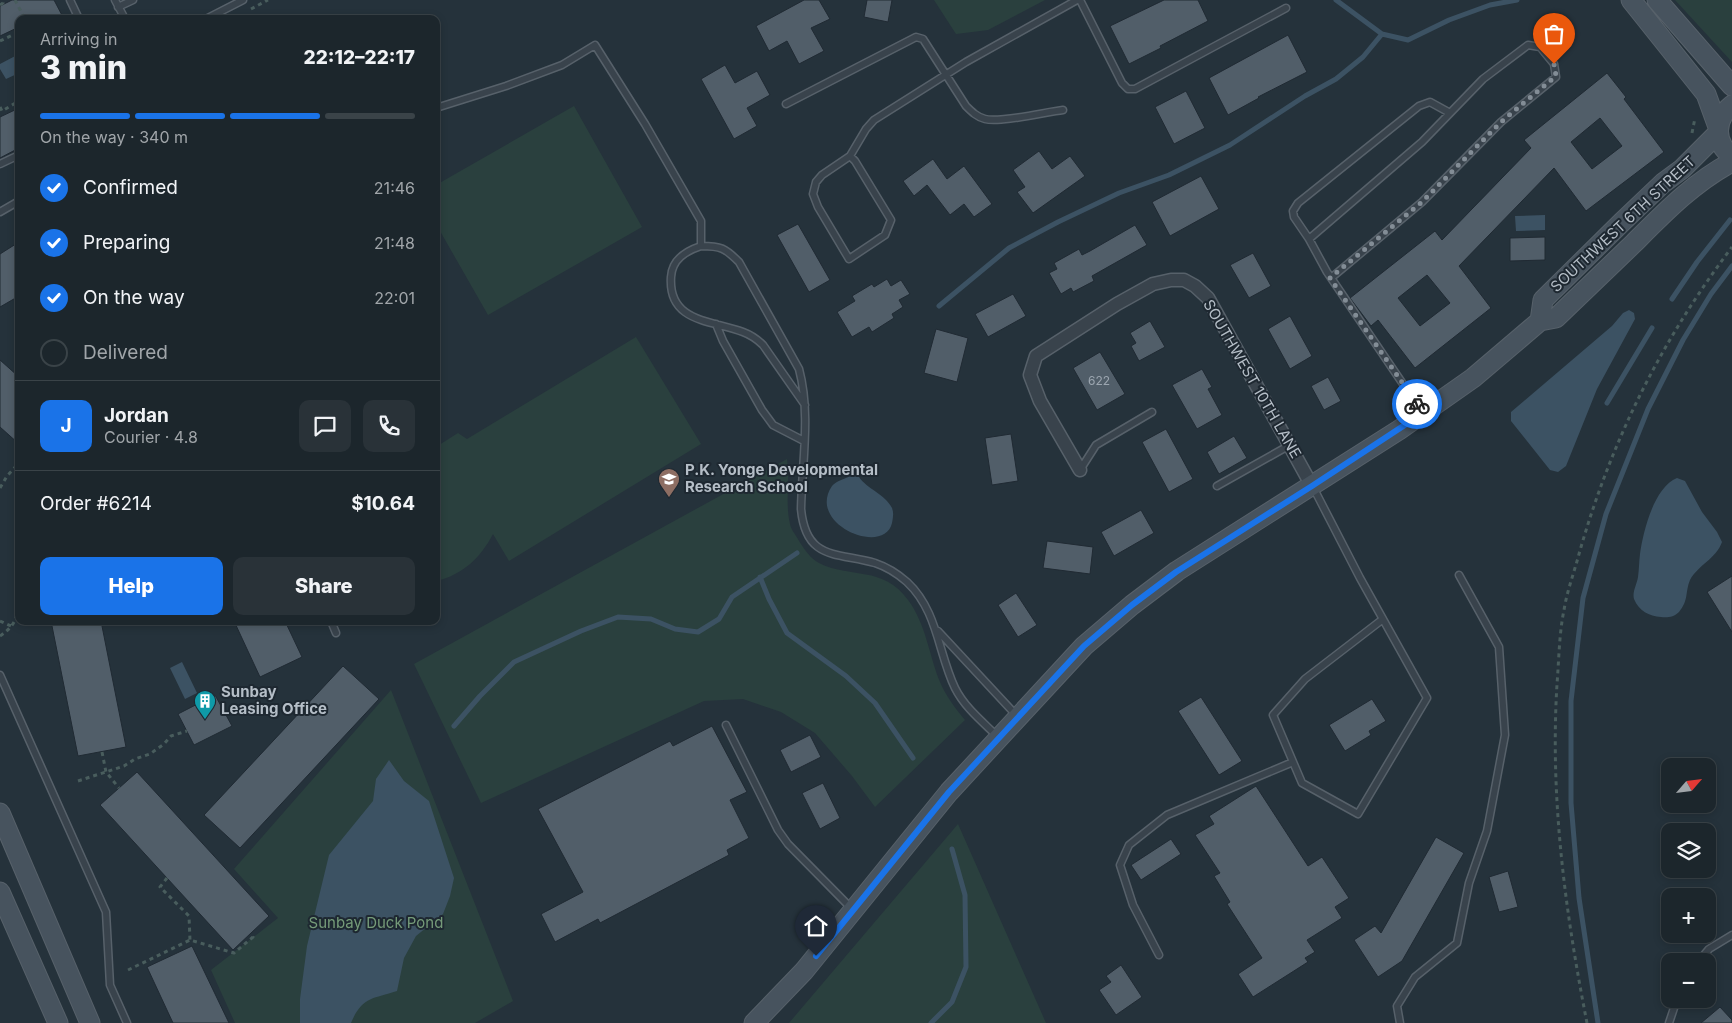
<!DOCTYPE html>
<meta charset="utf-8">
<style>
:root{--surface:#1c262c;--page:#293238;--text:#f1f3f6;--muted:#a0a5a9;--line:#3a4348;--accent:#1a73e8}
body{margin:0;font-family:Inter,sans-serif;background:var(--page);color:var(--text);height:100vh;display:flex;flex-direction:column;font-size:19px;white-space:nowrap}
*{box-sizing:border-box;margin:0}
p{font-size:16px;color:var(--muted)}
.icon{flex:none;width:28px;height:28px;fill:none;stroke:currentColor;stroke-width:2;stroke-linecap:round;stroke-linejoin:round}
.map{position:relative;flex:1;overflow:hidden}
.sheet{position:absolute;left:15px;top:15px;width:425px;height:610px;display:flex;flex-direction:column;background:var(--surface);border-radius:10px;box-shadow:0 2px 8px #0003,0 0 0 1px var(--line)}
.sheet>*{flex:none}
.needle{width:32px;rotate:62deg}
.controls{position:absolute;left:1661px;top:758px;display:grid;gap:10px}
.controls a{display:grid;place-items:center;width:55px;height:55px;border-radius:10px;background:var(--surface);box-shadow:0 2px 8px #0003,0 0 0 1px var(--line);font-size:25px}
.pin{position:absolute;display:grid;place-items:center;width:42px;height:42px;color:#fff;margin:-51px -21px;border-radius:50% 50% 50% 0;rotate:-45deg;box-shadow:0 0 5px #0007}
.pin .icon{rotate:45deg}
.courier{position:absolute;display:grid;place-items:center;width:50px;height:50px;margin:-25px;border:4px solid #1a73e8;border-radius:50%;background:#fff;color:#222;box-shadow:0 1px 6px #0007}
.summary em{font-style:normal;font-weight:800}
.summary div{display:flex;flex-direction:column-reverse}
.summary{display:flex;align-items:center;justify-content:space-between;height:85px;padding:0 25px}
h1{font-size:32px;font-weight:800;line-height:38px}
.bar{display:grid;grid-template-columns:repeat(4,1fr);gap:8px 5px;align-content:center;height:60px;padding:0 25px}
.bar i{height:6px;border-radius:4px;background:var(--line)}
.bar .active{background:var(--accent)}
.bar p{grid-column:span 4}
.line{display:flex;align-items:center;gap:12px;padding:0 25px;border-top:1px solid var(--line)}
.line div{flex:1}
.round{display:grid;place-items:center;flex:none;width:52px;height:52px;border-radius:10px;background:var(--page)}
ol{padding:0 25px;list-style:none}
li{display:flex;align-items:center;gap:15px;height:55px}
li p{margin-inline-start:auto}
li .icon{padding:5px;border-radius:50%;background:var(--accent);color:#fff;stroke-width:4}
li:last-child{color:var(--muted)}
li i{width:28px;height:28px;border:2px solid var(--line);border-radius:50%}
.button{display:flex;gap:10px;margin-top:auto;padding:10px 25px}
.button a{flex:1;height:58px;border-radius:10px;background:var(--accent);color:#fff;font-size:20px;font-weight:800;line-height:58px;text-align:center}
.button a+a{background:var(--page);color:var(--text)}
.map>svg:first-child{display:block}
.green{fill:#2a403e}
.water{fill:#3c5263}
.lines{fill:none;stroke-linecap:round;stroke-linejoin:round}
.stream{stroke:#3c5263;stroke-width:5}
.building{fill:#515e69;stroke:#202a33;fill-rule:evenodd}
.lane-casing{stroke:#57616a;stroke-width:9}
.street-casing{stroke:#57616a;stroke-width:15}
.secondary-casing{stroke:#57616a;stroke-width:21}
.path{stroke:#495d5d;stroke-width:3;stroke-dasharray:4 4;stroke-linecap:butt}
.lane{stroke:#39434c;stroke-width:6}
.street{stroke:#39434c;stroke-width:12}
.secondary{stroke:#47535e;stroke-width:19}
.done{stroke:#838d96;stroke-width:5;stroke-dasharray:0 9}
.route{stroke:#1a73e8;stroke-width:6}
.labels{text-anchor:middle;stroke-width:4;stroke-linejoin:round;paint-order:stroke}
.number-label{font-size:12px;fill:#9ca6b0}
.street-label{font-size:15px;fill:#b5bec7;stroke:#1e2831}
.poi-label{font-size:15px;font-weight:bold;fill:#b5bec7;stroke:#1e2831;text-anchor:start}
.park-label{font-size:15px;fill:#759b79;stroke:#1e2831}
</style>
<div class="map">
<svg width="1732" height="1023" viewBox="0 0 1732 1023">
<rect width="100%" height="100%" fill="#25323b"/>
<!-- green -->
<path class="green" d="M934,0H1045L988,30L956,34Z
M1675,0H1732V62Z
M574,106L642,227L488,315L436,224V185Z
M636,337L701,444L509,561L493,534C481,557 463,575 436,581V447L458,433L467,439Z
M787,459C790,481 785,503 790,524C791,530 796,535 799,541C804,549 811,559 819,563C850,579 883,565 908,600C926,624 929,655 940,682C946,696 955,708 965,720L875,807L852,776L815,733L781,712L743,699L704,701L481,803L414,664Z
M391,690L513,1001L475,1023H235L211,970L278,918L234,869Z
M958,824L1046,1023H789Z"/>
<!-- water -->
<path class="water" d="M19,54V73L6,79L0,69V64Z
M1545,215V230L1516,231L1515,216Z
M1629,310L1634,313L1635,319L1597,389L1566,466L1558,472L1550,470L1511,421V412L1612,326L1623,313Z
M853,475L859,477C867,489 885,494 892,508C894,513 893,518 892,523C884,557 806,524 832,486C836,481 847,478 853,475Z
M1677,478L1685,481L1702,512L1717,532L1722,542C1716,559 1698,565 1690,580C1685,592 1689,600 1679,612C1674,617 1667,618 1661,617C1649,616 1639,611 1634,599C1632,592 1637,584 1638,577C1639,570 1639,562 1640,554C1643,532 1654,487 1677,478Z
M182,662L197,693L185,699L170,668Z
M389,760L404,781L429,801L454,878L450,896L443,914L416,936L404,958L397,991C372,999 362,997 351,1023H300V999L307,946L329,855L373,801L376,779Z"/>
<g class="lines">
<!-- stream -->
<path class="stream" d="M1336,0L1382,34L1408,40L1449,20L1490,5L1517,0
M1672,299L1697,262L1730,220
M939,306L1009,248L1058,222L1119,193L1169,175L1230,145L1305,96L1336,79L1363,57L1382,34
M1607,403L1652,328
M760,577L769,599L787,633L846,676L875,703L913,758
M454,726L480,696L514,662L581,631L618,617L651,619L675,629L698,632L719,619L732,597L797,553
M931,1023L952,1002L966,967L965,895L952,849
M1598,1023L1579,898L1571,803V701L1583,598L1606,514L1648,409L1683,340L1711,294L1732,266"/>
</g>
<!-- building -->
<path class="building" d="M12,0H54L64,19H19V27L0,36V6Z
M804,0H819L830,19L811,28L824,51L799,64L787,41L769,51L756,26Z
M867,0H892L888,22L864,17Z
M1164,0H1198L1208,21L1160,46L1161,48L1129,64L1110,26Z
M1288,35L1307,72L1258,97L1259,98L1228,115L1209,78Z
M725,65L735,83L757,71L770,95L747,108L757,126L734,139L701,79Z
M1607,73L1626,97L1624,99L1664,152L1586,211L1554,168L1459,266L1491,308L1415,368L1378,320L1371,326L1350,298L1435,231L1442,240L1531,148L1524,140ZM1600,118L1622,146L1592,169L1571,142ZM1427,275L1450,303L1420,326L1398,298Z
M1186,91L1205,128L1174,144L1155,107Z
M19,108V148L0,158V117Z
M1039,151L1052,169L1070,156L1085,176L1033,213L1017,192L1025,187L1013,170Z
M933,159L947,179L964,166L992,204L974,217L964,204L950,215L927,185L914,196L903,181Z
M1201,176L1219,209L1170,236L1152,202Z
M798,224L830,280L809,292L777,235Z
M1135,225L1147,245L1092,276L1094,281L1073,292L1071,288L1061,294L1049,273L1057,269L1054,263L1079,249L1082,255L1090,251Z
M1545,237V260L1510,261V238Z
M19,242V296L0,307V254Z
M1253,253L1271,286L1249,298L1230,265Z
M887,279L891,286L901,280L910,294L899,300L903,307L892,314L894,318L872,332L869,327L852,337L837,312L855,301L852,296L872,284L874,287Z
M1013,294L1026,316L988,337L975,314Z
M1290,316L1312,356L1290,369L1268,329Z
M1150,321L1165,347L1139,361L1131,346L1136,343L1130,333Z
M936,329L968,338L957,382L924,373Z
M1100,352L1125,394L1097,410L1073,368Z
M0,360L19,377V444L0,427Z
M1202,369L1212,387L1208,389L1222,415L1197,429L1172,385Z
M1328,377L1341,401L1324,410L1311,386Z
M1166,429L1193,479L1169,492L1142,442Z
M1011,434L1018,481L992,485L985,438Z
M1234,436L1247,458L1219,474L1207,452Z
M1141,510L1154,533L1114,556L1101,532Z
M1047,541L1093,547L1090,574L1043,568Z
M1732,576V632L1707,592Z
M1016,593L1037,625L1018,637L998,605Z
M51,621H101L126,747L78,756Z
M234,621H285L302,657L260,677Z
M343,666L379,699L240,848L204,815Z
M215,695L232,726L194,745L178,714Z
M1201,697L1242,761L1219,775L1178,711Z
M1372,699L1386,721L1369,731L1371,735L1345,751L1329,725Z
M712,726L747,792L730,800L749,838L727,850L729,855L600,923L598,919L555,942L541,914L583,892L538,809L670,741L673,746Z
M810,735L821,757L791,772L780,750Z
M137,772L269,916L233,950L100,805Z
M823,783L840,818L820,829L802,793Z
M1256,786L1308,866L1322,857L1349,898L1335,907L1342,918L1307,940L1315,952L1305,958L1308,962L1253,997L1238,974L1262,958L1227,904L1230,902L1214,876L1220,873L1195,835L1214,824L1209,816Z
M1436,837L1464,853L1402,961L1378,977L1354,940L1375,926L1381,933Z
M1171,839L1181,854L1141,880L1131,865Z
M1508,871L1518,907L1499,912L1489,877Z
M192,946L229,1023H173L147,967Z
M1121,965L1142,997L1116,1015L1099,990L1111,982L1106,976Z
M1720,1007L1732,1020V1023H1701Z"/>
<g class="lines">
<!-- lane casing -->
<g class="lane-casing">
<path id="lane" d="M70,0L79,19
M115,0L125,19
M1080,0L1122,83L1128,89H1135L1286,8
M118,7L133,0
M206,19L243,0
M786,104L916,37L923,39L966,106C972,112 977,117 985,119C1000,123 1046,112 1063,110
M436,108L506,86L562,65L595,45L645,124L701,221V246C721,246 725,248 739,262L799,369C811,414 802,462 801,509C806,561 837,552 875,563C887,567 898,574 907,582C938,611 938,653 955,688C965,708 983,722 998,737
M850,156L855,161L891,220L885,235L849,259L818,207L813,194L816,182L822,175L850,156L866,129L874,120L966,62L1077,0
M0,164L19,155
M0,212L19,201
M1309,239L1294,217L1293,211L1298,203L1419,106L1430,102L1450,113
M701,246C686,251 672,259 671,277C668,323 712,320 743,332C751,335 757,339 763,345L805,405
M1331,278L1422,202L1501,122L1556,77L1554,64L1540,47L1528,45L1483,79L1422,142L1309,239L1327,272L1422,412
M716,324L723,341L762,410L773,425L804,441
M1080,470L1096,445L1152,412
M1217,486L1290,445
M1313,487L1360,578L1427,698L1358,814L1302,783L1273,715L1305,679L1383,619
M331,621L336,633
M938,631L1016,715
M0,675L106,912L110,985L127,1023
M726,725L778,830L788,844L852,909
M1159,955L1133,905L1120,865L1129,845L1167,815L1293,762
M1699,961L1709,949L1732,935
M1400,1023L1397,1006L1415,977L1457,943L1469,883L1487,831L1505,735L1499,647L1459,575
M1669,1023L1677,999"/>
</g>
<!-- street casing -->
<g class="street-casing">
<path id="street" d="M1080,470L1040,401L1030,375L1036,356L1117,304L1153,284L1171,280H1184L1195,286L1208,298L1312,486"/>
</g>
<!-- secondary casing -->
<g class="secondary-casing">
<path id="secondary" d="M1631,0L1706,94L1718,127
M1657,0L1732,86
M1732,105C1715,119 1713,142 1732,156
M1540,321L1543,300L1622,222L1663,183L1682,169L1718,133
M0,813L90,1023
M0,892L58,1023
M754,1023L804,971L949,792L1084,646L1132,605L1177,571L1399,430L1473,378L1540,321L1556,318C1582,293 1608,268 1634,243C1664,213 1694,182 1732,162"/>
</g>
<!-- path -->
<path class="path" d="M15,0L25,19
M0,5L3,3L2,0
M251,9L268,0
M0,41L19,32
M0,107L2,111L19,101
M1692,133L1695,118
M0,488L7,476L19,463
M0,621L11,626
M0,636C17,624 18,617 16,597L19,593
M102,752L106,772L119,788
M78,781L124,766L135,759L150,754L164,744L171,736L187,731
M167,878L160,887L189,916L190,940
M128,970L190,940L234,953L253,937L250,934
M1587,1023C1565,911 1550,798 1557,684C1559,660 1559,634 1564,610C1567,591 1574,573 1579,554C1611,441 1661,341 1732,247"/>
<!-- lane -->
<use href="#lane" class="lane"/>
<!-- street -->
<use href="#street" class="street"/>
<!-- secondary -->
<use href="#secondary" class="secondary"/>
</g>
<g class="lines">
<!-- done -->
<path class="done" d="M1417,404L1330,278L1422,202L1501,122L1556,76L1554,64"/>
<!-- route -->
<path class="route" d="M816,956L949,792L1084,646L1132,605L1176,572L1312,486L1423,413L1417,404"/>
</g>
<!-- icons -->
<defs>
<g id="school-pin" transform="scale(1.125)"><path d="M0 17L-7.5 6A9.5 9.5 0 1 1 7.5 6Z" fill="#8d6e63" stroke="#1e2831"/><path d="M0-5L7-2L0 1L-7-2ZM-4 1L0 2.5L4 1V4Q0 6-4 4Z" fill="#fff"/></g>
<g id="building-pin" transform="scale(1.125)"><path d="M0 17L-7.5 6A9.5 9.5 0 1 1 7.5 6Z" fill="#0f9aa8" stroke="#1e2831"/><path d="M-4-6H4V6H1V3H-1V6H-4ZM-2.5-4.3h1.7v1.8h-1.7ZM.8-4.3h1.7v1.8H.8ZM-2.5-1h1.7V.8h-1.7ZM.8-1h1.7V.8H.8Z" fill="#fff"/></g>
</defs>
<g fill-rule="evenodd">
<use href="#school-pin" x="669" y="479"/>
<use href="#building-pin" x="205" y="701"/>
</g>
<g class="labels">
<!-- number labels -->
<g class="number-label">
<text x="1099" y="385">622</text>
</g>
<!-- street labels -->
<g class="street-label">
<text transform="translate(1623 224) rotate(-43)" y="5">SOUTHWEST 6TH STREET</text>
<text transform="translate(1252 379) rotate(60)" y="5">SOUTHWEST 10TH LANE</text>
</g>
<!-- poi labels -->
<g class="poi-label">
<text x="685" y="475">P.K. Yonge Developmental<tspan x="685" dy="17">Research School</tspan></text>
<text x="221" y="697">Sunbay<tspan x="221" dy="17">Leasing Office</tspan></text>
</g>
<!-- park labels -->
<g class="park-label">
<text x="376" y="928">Sunbay Duck Pond</text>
</g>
</g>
</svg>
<div class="controls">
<a><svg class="needle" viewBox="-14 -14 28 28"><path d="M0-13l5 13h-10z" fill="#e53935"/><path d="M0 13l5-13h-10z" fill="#a0a5a9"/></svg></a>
<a><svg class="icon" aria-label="layers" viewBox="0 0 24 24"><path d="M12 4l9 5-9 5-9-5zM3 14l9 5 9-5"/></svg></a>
<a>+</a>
<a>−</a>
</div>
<div class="pin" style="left:1554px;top:64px;background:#ea580c"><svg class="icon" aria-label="bag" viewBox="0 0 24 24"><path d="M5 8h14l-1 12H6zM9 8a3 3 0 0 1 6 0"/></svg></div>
<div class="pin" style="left:816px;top:956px;background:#1f2937"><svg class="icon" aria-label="home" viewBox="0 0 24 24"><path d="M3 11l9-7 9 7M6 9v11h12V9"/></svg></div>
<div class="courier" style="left:1417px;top:404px"><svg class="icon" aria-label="bike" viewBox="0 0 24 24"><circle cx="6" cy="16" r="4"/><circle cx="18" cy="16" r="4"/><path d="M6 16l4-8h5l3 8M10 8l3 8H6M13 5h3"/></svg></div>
<section class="sheet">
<div class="summary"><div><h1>3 min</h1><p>Arriving in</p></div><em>22:12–22:17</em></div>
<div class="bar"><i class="active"></i><i class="active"></i><i class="active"></i><i></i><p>On the way · 340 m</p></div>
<ol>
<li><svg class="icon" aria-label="check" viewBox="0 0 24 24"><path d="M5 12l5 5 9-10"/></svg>Confirmed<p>21:46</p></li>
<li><svg class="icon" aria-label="check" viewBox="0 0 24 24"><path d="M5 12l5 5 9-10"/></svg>Preparing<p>21:48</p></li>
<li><svg class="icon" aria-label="check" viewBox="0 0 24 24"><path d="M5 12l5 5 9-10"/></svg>On the way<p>22:01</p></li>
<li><i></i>Delivered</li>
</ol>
<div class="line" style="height:90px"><b class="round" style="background:var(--accent);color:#fff">J</b><div><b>Jordan</b><p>Courier · 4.8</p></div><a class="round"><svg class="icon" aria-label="chat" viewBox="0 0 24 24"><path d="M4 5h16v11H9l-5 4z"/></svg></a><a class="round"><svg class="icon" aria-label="phone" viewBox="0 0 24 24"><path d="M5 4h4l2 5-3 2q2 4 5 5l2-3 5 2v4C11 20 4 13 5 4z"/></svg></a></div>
<div class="line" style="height:65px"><div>Order #6214</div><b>$10.64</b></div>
<div class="button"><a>Help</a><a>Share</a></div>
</section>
</div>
